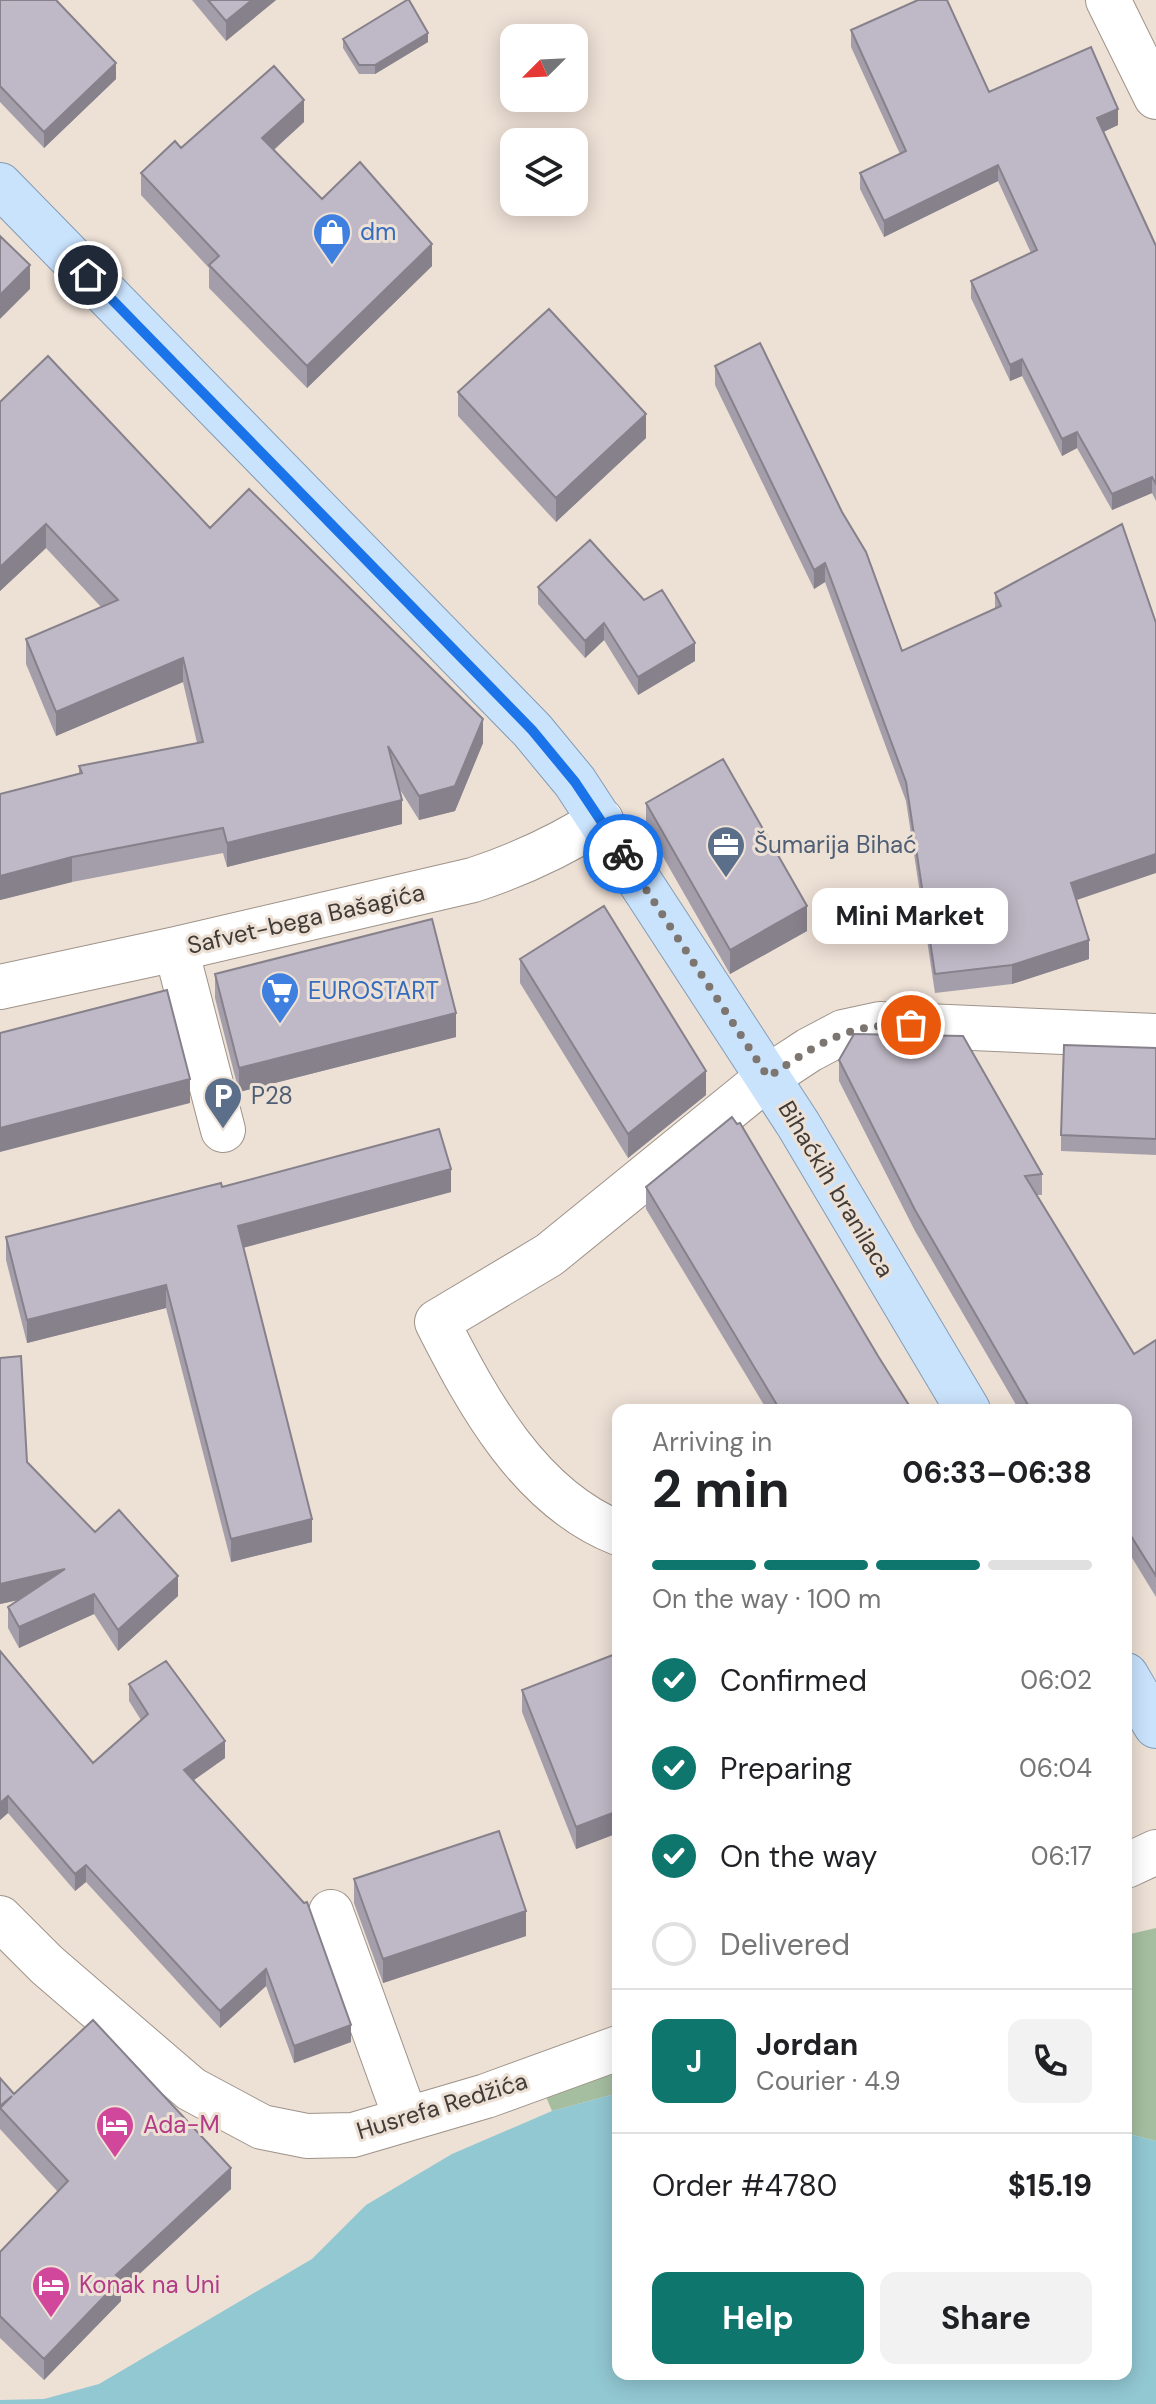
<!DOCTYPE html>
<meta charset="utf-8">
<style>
:root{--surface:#fff;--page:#f2f2f2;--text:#202124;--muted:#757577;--line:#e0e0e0;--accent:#0f766e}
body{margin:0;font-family:"DM Sans",sans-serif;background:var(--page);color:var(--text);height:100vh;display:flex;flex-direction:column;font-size:30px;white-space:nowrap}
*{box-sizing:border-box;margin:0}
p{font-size:26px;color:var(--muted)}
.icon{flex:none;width:44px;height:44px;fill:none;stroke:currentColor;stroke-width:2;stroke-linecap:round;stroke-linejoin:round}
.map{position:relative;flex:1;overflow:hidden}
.sheet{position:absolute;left:612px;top:1404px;width:520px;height:976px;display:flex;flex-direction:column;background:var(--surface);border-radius:16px;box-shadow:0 4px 20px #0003}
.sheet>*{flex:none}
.needle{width:52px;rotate:246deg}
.tools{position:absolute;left:500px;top:24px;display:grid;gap:16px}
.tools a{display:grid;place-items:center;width:88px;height:88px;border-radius:16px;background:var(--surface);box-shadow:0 4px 20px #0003;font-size:40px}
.pin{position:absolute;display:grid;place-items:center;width:68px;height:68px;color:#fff;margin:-34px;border:4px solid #fff;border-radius:50%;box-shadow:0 2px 8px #0007}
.courier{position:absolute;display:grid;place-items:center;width:80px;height:80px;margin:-40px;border:6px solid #1a73e8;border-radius:50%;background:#fff;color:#222;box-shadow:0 2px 10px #0007}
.bubble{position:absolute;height:56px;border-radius:16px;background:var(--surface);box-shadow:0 4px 20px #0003;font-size:26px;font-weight:700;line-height:56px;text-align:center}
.head em{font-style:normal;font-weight:700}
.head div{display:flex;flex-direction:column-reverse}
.head{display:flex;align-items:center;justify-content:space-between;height:136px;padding:0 40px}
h1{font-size:52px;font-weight:700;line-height:60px}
.bar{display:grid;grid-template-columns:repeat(4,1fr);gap:12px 8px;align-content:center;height:96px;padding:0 40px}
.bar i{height:10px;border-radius:6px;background:var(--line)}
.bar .on{background:var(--accent)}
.bar p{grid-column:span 4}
.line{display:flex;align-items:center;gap:20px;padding:0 40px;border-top:2px solid var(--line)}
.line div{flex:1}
.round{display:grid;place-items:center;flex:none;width:84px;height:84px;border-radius:16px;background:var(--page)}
ol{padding:0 40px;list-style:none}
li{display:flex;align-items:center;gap:24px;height:88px}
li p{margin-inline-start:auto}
li .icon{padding:8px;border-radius:50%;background:var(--accent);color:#fff;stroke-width:4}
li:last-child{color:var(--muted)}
li i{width:44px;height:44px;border:4px solid var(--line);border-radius:50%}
.action{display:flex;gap:16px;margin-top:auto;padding:16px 40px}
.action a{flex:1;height:92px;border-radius:16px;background:var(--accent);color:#fff;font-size:32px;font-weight:700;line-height:92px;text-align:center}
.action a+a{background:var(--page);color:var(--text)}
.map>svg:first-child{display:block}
.green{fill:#a6bea0}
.water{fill:#92c8d2}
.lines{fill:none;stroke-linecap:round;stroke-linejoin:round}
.minor-casing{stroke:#9e9389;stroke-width:46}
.major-casing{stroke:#839cb7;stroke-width:46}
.minor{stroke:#fff;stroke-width:44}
.major{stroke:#cae3fd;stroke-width:44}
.wall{fill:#a49eaa}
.shaded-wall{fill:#86818b}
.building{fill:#bfb8c6;stroke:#86818b;stroke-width:2}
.done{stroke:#7d756f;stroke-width:8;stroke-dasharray:0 14.4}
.route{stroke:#1a73e8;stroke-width:10}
.labels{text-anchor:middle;stroke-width:6;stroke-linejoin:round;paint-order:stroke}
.shop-label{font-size:24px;fill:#366cbe;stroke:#ede0d5;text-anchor:start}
.service-label{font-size:24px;fill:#4e5e75;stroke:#ede0d5;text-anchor:start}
.street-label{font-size:24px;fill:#413c38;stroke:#ede0d5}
.hotel-label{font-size:24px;fill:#b23c85;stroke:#ede0d5;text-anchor:start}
</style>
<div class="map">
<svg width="1156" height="2404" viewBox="0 0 1156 2404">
<rect width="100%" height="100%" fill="#ede0d5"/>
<!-- green -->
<path class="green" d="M1156,1928V2141L1126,2133V1935Z
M618,2057V2093L552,2111L538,2078Z"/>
<!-- water -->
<path class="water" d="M618,2093V2374H1126V2133L1156,2141V2404H0V2400L44,2399L99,2384L312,2259L366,2205L452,2154L552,2111Z"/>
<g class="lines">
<!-- minor casing -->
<g class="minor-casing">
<path id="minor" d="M1108,0L1156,97
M176,949L223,1130
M0,987L176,949L473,880C519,865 560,846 601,820
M618,1533C530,1498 478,1403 437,1322L549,1255L768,1077L809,1050L843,1032L880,1024L1156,1036
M1126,1866L1156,1852
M331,1912L406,2119
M0,1918L47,1965L191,2089L262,2127L307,2136L353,2135L486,2096L618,2048"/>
</g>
<!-- major casing -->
<g class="major-casing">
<path id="major" d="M0,185L532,730L575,782L798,1124L968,1410
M1126,1675L1156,1726"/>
</g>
<!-- minor -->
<use href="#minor" class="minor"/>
<!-- major -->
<use href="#major" class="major"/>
</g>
<!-- wall -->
<path class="wall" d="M0,0L116,79L44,148L0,102Z
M192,0H276L226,41Z
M851,30L989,92L1118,125L1103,132L1156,246V501L1152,493L1112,510L1077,448L1062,456L1022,376L1010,381L971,298V281L1031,253L998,181L884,237L860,189V173L900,154L851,47Z
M343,39L428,42L375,74H359L343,48Z
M304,122L274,150L322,199L432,266L307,388L209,288V268L141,195V173L181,148Z
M715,366L902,651L995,609V593L1122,524L1076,900L1089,959L1012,984L935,993L906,801L825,582L814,589L715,385Z
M458,392L646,438L556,522L458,416Z
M0,402L210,528L483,743L455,811L419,820L399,788L402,824L227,867L223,853L72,882L0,900L79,774V766L197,743L183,682L56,736L26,664V639L101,607L46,548L0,591Z
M538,587L695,661L638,695L604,640L585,658L538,604Z
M646,803L807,931L730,974L646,827Z
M520,959L706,1095L628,1158L520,983Z
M215,974L456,1037L239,1092L215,998Z
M1156,1048V1155L1061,1151V1135Z
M839,1060L1042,1174V1195H1037L1134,1354L1156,1340V1597L1126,1548V1410H1019L915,1231L839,1081Z
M222,1187L451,1192L243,1248L312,1542L231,1562L166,1308L27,1343L6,1260V1237Z
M646,1187L878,1356L912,1410H767L646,1209Z
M0,1358L27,1462L95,1532L178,1596L118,1651L94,1614L19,1648L8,1628V1607L18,1600L0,1604Z
M0,1651L93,1763L141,1720L129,1701V1684L225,1758L194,1780L351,2042L294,2063L266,1986L220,2028L86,1882L75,1891L8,1813L0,1820Z
M618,1653V1833L576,1849L522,1712V1690Z
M354,1879L526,1936L383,1983L354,1903Z
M0,2078L14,2094L231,2189L121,2291V2301L44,2380L0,2338V2252L58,2192L0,2129Z"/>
<!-- shaded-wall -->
<path class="shaded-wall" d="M252,0H276L226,41V21Z
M428,33V42L375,74V65Z
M116,63V79L44,148V132Z
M304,100V122L262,160V138Z
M1118,109V125L1097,135V118Z
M998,165V181L884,237V221Z
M432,244V266L307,388V366Z
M30,265V289L0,319V295Z
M1022,359V376L1010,381V365Z
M646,414V438L556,522V498Z
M1077,432V448L1062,456V439Z
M1152,477V493L1112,510V494Z
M46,524V548L0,591V567Z
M825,563V582L814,589V570Z
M604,623V640L585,658V641Z
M695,643V661L638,695V677Z
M183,658V682L56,736V712Z
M483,719V743L455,811L419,820V796Z
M402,800V824L227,867V843Z
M1156,854V873L1071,902V883Z
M72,857V882L0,900V876Z
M807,906V931L730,974V950Z
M1089,940V959L1012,984V965Z
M456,1013V1037L239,1092V1068Z
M706,1071V1095L628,1158V1134Z
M190,1079V1103L0,1152V1128Z
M451,1169V1192L238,1249V1226Z
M166,1285V1308L27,1343V1320Z
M312,1519V1542L231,1562V1539Z
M65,1569V1590L0,1604V1584Z
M178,1576V1596L118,1651V1630Z
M94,1594V1614L19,1648V1627Z
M225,1741V1758L184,1787V1770Z
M8,1796V1813L0,1820V1803Z
M618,1811V1833L576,1849V1827Z
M86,1865V1882L75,1891V1874Z
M526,1911V1936L383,1983V1959Z
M266,1969V1986L220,2028V2011Z
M351,2025V2042L294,2063V2046Z
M231,2168V2189L121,2291V2301L44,2380V2359L116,2275Z"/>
<!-- building -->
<path class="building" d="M0,0H56L116,63L44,132L0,86Z
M208,0H252L226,21Z
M407,0H409L428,33L375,65H359L343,39Z
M918,0H947L989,92L1091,47L1118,109L1097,118L1156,246V484L1152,477L1112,494L1077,432L1062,439L1022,359L1010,365L971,281L1037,250L998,165L884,221L860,173L906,151L851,30Z
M274,66L304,100L262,138L322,199L360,162L432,244L307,366L209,265L219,256L141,173L175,141L181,148Z
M0,236L30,265L0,295Z
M549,309L646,414L556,498L458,392Z
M760,343L842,512L866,552L902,651L1001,606L995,593L1122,524L1156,623V854L1071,883L1089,940L1012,965L935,974L906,782L825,563L814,570L715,366Z
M48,356L210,528L249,489L483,719L455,786L419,796L388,746L402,800L227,843L223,828L72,857L0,876V794L82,773L79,766L203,742L183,658L56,712L26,639L118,600L46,524L0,567V402Z
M590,540L644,600L662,590L695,643L638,677L604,623L585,641L538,587Z
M723,759L807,906L730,950L646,803Z
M604,906L706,1071L628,1134L520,959Z
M432,919L456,1013L239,1068L215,974Z
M167,990L190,1079L0,1128V1033Z
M854,1034L963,1036L1042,1174L1025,1176L1134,1354L1156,1340V1576L1126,1528V1410H1031L915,1210L839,1060Z
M1064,1045L1156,1048V1139L1061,1135Z
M732,1117L737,1124L740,1123L878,1356L912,1410H780L646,1187Z
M439,1129L451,1169L238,1226L312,1519L231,1539L166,1285L27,1320L6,1237L221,1183L222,1187Z
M21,1356L27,1462L95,1532L119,1510L178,1576L118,1630L94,1594L19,1627L8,1607L65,1569L0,1584V1358Z
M0,1651L93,1763L148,1714L129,1684L166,1661L225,1741L184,1770L304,1903L307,1902L351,2025L294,2046L266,1969L220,2011L86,1865L75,1874L8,1796L0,1803Z
M618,1653V1811L576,1827L522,1690Z
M499,1831L526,1911L383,1959L354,1879Z
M93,2020L231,2168L116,2275L121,2279L44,2359L0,2316V2252L68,2181L0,2108L12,2096L0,2106V2078L14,2094Z"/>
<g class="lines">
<!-- done -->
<path class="done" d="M623,854L768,1077C820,1043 846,1023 911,1025"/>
<!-- route -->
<path class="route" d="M88,275L532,730L575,782L623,854"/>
</g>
<!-- icons -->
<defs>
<g id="shop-pin" transform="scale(2)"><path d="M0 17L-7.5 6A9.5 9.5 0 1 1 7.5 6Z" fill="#3f7fe0" stroke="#ede0d5"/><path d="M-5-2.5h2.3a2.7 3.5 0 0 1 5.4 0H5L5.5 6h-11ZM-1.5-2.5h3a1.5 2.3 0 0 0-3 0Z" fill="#fff"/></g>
<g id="office-pin" transform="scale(2)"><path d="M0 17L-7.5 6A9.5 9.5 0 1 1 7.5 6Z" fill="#5c6f8a" stroke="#ede0d5"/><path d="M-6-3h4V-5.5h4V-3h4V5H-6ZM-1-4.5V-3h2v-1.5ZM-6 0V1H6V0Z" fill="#fff"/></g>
<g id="supermarket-pin" transform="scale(2)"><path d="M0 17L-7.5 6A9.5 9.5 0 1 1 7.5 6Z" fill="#3f7fe0" stroke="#ede0d5"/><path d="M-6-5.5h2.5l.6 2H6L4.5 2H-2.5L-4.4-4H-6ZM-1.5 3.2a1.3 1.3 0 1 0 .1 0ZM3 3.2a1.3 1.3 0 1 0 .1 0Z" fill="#fff"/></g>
<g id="parking-pin" transform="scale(2)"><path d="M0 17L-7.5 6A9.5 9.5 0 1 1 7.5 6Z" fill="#5c6f8a" stroke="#ede0d5"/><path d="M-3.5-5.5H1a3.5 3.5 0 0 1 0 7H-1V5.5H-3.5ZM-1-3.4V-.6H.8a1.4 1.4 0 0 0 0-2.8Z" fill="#fff"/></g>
<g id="hotel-pin" transform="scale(2)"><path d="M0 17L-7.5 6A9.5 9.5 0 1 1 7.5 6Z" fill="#d1479c" stroke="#ede0d5"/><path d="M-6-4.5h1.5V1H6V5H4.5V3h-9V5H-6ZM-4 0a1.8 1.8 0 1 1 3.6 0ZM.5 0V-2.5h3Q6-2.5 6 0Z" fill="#fff"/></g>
</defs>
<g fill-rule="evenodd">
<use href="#shop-pin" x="332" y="232"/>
<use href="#office-pin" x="726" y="845"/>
<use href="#supermarket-pin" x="280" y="991"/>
<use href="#parking-pin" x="223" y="1096"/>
<use href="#hotel-pin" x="115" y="2125"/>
<use href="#hotel-pin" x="51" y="2285"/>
</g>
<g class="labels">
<!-- shop labels -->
<g class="shop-label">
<text x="360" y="240">dm</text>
<text x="308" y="999">EUROSTART</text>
</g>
<!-- service labels -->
<g class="service-label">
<text x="754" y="853">Šumarija Bihać</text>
<text x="251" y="1104">P28</text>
</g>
<!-- street labels -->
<g class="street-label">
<text transform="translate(306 919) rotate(-13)" y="8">Safvet-bega Bašagića</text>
<text transform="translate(836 1189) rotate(59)" y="8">Bihaćkih branilaca</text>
<text transform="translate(442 2106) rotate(-17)" y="8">Husrefa Redžića</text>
</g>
<!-- hotel labels -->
<g class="hotel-label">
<text x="143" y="2133">Ada-M</text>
<text x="79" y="2293">Konak na Uni</text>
</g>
</g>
</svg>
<div class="tools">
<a><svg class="needle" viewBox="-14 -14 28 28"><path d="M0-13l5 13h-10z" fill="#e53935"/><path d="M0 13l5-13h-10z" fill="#757577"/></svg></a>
<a><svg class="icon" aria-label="layers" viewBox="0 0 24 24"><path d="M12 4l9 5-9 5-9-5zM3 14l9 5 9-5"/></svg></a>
</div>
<div class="pin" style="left:911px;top:1025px;background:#ea580c"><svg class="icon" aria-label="bag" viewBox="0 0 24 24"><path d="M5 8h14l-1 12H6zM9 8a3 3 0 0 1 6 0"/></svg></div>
<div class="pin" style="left:88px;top:275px;background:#1f2937"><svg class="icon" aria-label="home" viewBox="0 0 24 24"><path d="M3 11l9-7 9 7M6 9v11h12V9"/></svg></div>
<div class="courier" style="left:623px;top:854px"><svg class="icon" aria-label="bike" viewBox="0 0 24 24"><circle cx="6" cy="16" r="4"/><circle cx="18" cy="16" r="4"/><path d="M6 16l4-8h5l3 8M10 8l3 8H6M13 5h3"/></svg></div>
<div class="bubble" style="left:812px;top:888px;width:196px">Mini Market</div>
<section class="sheet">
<div class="head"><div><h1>2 min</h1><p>Arriving in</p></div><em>06:33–06:38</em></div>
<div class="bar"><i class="on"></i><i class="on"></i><i class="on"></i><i></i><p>On the way · 100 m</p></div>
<ol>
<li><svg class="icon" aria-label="check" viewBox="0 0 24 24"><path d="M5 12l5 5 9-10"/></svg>Confirmed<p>06:02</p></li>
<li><svg class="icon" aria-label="check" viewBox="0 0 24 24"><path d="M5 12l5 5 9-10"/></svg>Preparing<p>06:04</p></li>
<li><svg class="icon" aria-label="check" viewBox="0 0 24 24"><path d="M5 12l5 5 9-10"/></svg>On the way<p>06:17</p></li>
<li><i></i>Delivered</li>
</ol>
<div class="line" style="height:144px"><b class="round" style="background:var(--accent);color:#fff">J</b><div><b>Jordan</b><p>Courier · 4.9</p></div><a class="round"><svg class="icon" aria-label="phone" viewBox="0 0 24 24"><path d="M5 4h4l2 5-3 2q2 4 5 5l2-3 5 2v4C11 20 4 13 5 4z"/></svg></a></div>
<div class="line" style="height:104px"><div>Order #4780</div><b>$15.19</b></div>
<div class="action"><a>Help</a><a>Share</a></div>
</section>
</div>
